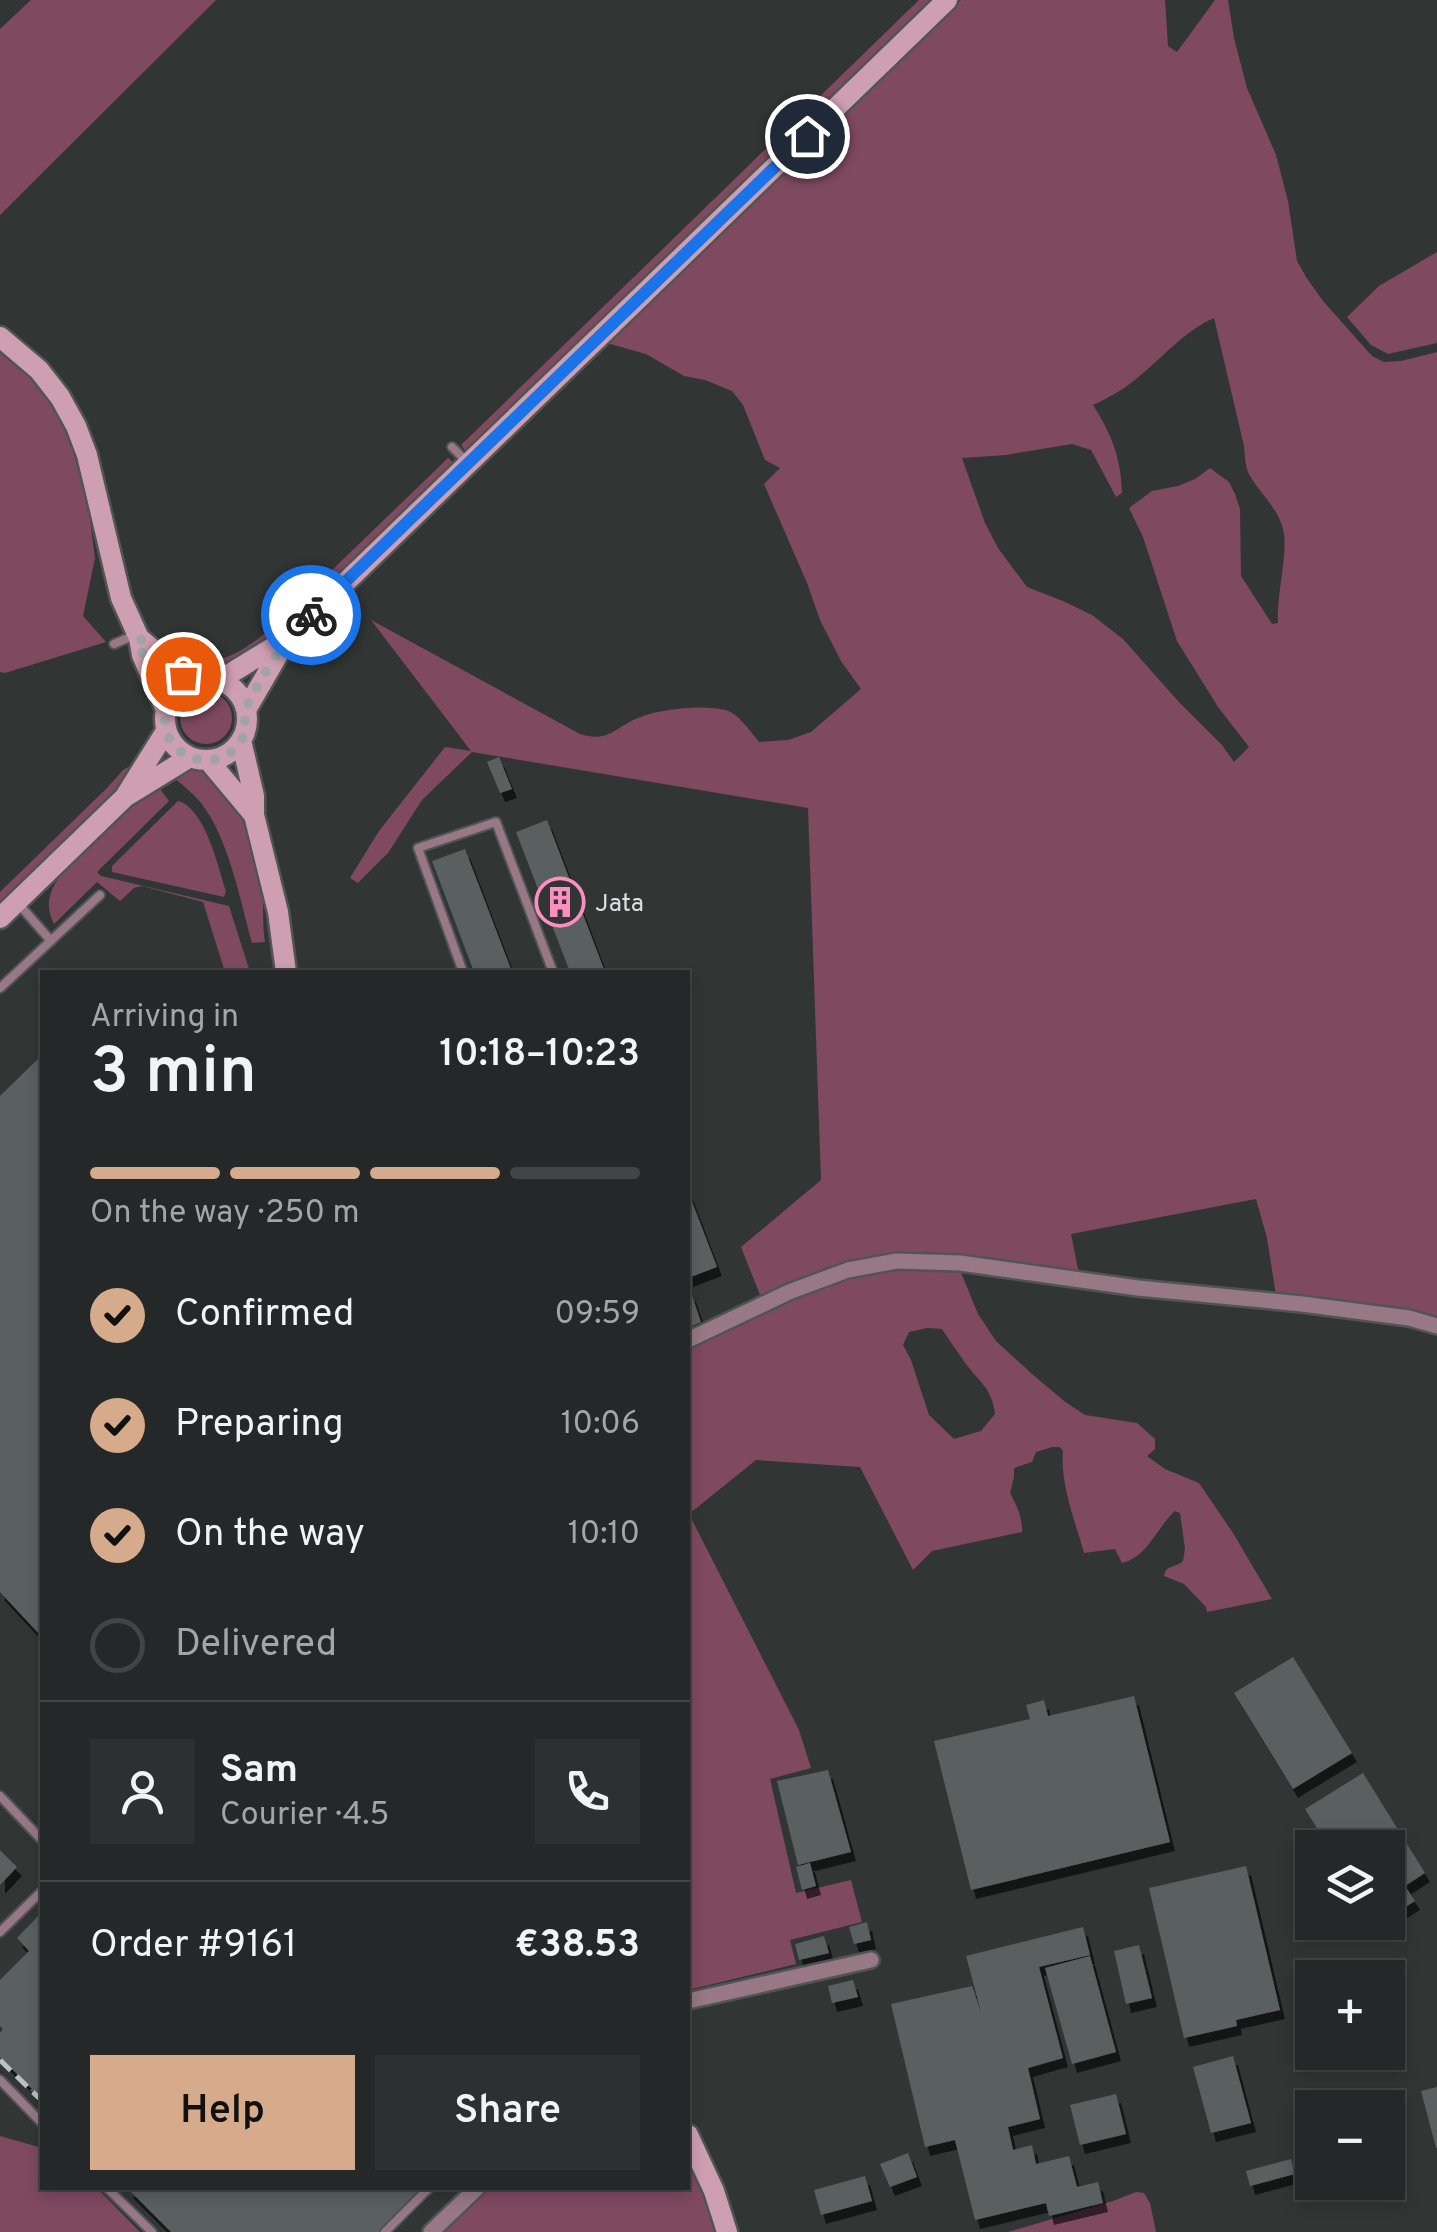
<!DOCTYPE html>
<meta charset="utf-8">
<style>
:root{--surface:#252828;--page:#2d3030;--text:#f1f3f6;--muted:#a3a6a8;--line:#424445;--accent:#d6ab8b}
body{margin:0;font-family:Overpass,sans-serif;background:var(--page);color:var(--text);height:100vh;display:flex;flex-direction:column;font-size:38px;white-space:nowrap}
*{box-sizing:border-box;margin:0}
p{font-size:32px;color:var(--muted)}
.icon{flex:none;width:55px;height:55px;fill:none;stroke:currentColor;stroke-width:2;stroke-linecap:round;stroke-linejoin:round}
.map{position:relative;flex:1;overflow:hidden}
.side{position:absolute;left:40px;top:970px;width:650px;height:1220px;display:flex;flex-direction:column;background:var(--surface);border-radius:0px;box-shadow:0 5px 15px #0003,0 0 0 2px var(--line)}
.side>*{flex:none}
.controls{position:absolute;left:1295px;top:1830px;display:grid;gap:20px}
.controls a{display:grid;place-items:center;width:110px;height:110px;border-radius:0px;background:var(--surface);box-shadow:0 5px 15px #0003,0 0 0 2px var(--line);font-size:50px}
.pin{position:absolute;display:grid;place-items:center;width:85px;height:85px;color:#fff;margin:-42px;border:5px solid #fff;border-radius:50%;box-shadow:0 2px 10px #0007}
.courier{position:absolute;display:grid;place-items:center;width:100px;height:100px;margin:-50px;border:8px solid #1a73e8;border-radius:50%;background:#fff;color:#222;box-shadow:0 2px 12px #0007}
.headline em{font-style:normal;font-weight:600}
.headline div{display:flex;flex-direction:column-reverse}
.headline{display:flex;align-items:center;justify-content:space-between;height:170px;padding:0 50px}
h1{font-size:65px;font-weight:600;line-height:75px}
.bar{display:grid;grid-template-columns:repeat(4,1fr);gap:15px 10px;align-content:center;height:120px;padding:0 50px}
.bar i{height:12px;border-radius:8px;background:var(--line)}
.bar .active{background:var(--accent)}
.bar p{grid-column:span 4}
.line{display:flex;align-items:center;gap:25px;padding:0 50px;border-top:2px solid var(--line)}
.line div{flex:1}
.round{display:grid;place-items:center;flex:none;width:105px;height:105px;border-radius:0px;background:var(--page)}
ol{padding:0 50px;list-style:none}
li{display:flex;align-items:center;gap:30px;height:110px}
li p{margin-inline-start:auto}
li .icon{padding:10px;border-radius:50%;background:var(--accent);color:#111;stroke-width:4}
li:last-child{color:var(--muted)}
li i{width:55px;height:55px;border:5px solid var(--line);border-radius:50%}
.primary-button{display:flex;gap:20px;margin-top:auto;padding:20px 50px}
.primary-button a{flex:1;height:115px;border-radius:0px;background:var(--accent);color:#111;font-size:40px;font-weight:600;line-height:115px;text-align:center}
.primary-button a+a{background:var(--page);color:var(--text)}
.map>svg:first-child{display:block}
.green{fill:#7f4960;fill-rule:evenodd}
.building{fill:#5a5e5e;filter:url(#shadow)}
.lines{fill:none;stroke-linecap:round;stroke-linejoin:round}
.lane-casing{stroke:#505554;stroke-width:12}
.street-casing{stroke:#505554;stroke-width:20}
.secondary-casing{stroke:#505554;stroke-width:25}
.lane{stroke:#977884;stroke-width:8}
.street{stroke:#977884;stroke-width:15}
.secondary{stroke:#ce9eb1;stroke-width:20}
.rail{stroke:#bec1c1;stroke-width:5;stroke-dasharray:15 8;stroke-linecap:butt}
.done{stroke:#a1a4a4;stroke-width:10;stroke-dasharray:0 18}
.route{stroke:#1a73e8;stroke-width:12}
.labels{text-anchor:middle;stroke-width:8;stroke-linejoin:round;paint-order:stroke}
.poi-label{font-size:25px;fill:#dde0e0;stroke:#313635;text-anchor:start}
</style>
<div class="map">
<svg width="1437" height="2232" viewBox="0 0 1437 2232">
<defs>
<filter id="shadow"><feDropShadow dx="5" dy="9" stdDeviation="0" flood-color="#0009"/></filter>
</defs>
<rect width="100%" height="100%" fill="#313635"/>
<!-- green -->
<path class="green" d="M31,0H216L0,215V29Z
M919,0H931L466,451L461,445Z
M961,0H1165L1168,46L1177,52L1215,0H1228L1234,38L1247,88L1276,155L1288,201L1297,261L1306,277L1323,301L1372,356L1384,362L1401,361L1437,352V1319L1276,1295L1267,1238L1256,1199L1071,1234L1079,1274L945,1254L890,1256L762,1300L741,1247L821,1180L808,808L472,752L422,800L388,853L358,883L350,878L379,831L445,747L471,751L371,620L580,734C608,743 614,728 638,718C658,709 704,704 725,710C738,713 750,731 759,742L788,740L811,732L861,689L841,661L820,620L807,583L764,484L780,468L765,460L743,405L732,391L705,380L684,376L646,354L607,343ZM1214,318L1244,446C1245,456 1245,467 1250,476C1261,495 1278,508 1283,529C1289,552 1276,595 1278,623L1272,624L1241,576L1240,509L1235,494L1229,482L1210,468L1195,479L1178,486L1152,491L1129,508L1143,537L1177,641L1218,707L1249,747L1234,762L1222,745L1178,701L1123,639L1092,615L1063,601L1027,587L998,548L985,523L962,458L1006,455L1072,444L1091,450L1116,497L1122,493C1121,458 1112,435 1093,405C1111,397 1127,387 1142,374C1165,355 1186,330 1214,318Z
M1437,252V343L1388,354L1371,345L1347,317L1379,286Z
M0,346L51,398L70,431L85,481L95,558L83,616L106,642L5,673L0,672Z
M448,458L454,463L287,626C252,655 224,680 177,663L186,658C224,667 241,651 270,630Z
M180 718a26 26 0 1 1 52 0a26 26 0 1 1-52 0Z
M130,766H136L115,793L0,905V892L108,787L123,770Z
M191,769C233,774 259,849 262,886C264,904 262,923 265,942L252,943C240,900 229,839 201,803C193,793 182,785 172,776Z
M157,785L169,801L97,872L101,876L229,906L250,972H225L203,902L142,886L134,888L120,901L97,882L54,924C49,914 47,904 51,893C61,862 130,805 157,785Z
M178,801C205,808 218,866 226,891L224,897L112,872V866Z
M880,1268L960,1270L978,1314L996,1341L1032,1374L1064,1401L1085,1415L1137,1423L1155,1439V1449L1147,1456L1165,1469L1199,1483L1233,1533L1272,1599L1207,1612L1206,1607L1184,1584L1164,1576C1166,1564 1176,1568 1183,1561L1185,1549L1180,1513L1175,1511C1157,1527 1148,1557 1122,1563L1115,1549L1084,1553C1075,1520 1060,1485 1063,1451L1060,1447H1052L1036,1452L1032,1462L1014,1468V1477L1010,1493C1016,1504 1023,1518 1022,1532L932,1551L913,1570L860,1467L756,1460L689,1514L799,1730L811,1768L770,1779L796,1893L851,1880L862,1922L790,1940L796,1964L688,1990V1348C728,1333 763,1308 803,1291C827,1281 855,1275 880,1268ZM927,1328L942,1329C950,1341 958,1353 966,1364C980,1383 992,1388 995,1414L981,1431L954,1439L929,1415L911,1360L903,1345L909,1332Z
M0,2136L42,2148V2188H97L140,2232H0Z
M688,2155L705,2197L717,2232H440L487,2188H688Z
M1136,2192L1144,2193L1150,2203L1156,2232H1008L1113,2201Z"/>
<!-- building -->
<path class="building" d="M499,757L512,789L500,793L487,762Z
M547,820L605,972H570L516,832Z
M465,849L512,972H474L432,861Z
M42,1055V1637L0,1592V1096Z
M688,1191L717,1267L688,1278Z
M691,1293L701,1322L688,1328V1294Z
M1293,1657L1352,1753L1293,1789L1234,1693Z
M1134,1696L1170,1842L971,1890L934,1741L1030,1719L1026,1705L1044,1700L1048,1716Z
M828,1770L851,1852L798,1865L777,1781Z
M1363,1773L1425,1873L1405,1886L1415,1901L1388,1918V1848H1329L1305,1809Z
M0,1850L17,1867L0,1885Z
M810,1863L816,1886L802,1890L796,1867Z
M1246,1866L1280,2010L1236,2020L1237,2026L1184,2038L1149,1888Z
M42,1912V2103L30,2090L32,2089L0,2057V2033L3,2029L0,2026V1980L29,1951L17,1938Z
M867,1922L871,1940L854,1944L849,1927Z
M1083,1927L1090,1955L1039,1967L1063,2058L1028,2068L1040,2119L1008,2127L1013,2150L1032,2145L1036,2164L1069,2156L1077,2187L1098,2182L1103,2203L1049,2216L1046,2203L975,2220L955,2140L925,2147L891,2004L972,1986L981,2012L966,1956Z
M824,1936L829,1953L799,1960L795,1944Z
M1139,1945L1152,1998L1126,2004L1114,1951Z
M1090,1956L1116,2052L1072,2064L1045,1968Z
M853,1980L858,1997L832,2003L828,1986Z
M1233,2056L1251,2123L1211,2133L1193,2067Z
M1437,2087V2148H1436L1421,2091Z
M1116,2094L1126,2134L1080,2145L1070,2105Z
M908,2153L917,2177L890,2187L880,2164Z
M1291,2159L1295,2174L1250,2186L1246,2171Z
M865,2176L872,2201L821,2215L814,2190Z
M127,2188H424L379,2232H171Z"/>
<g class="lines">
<!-- lane casing -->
<g class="lane-casing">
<path id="lane" d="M452,447L465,460
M114,644L137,634
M17,902L51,941
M463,972L418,848L496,822L553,972
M0,988L100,895
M0,1796L42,1840
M0,1932L42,1891
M0,2080L42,2123
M107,2188L152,2232
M385,2232L429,2188"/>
</g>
<!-- street casing -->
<g class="street-casing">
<path id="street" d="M688,1340L789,1292L848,1270L897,1261L960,1263L1138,1288L1302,1304L1409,1318L1437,1326
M688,2001L871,1960
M431,2232L477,2188"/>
</g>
<!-- secondary casing -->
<g class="secondary-casing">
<path id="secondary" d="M0,337L39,370L60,397L76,426L87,455L121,598L139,638L142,655L166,710
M139,638L183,675L196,680
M165 719a41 41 0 1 1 82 0a41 41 0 1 1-82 0Z
M218,681L288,638L947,0
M246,710L287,639
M241,740L254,796V815L278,912L286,972
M208,760L254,815
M126,795L166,731
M0,918L125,797L190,757
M688,2135L714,2191L727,2232"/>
</g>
<!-- lane -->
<use href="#lane" class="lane"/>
<!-- street -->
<use href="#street" class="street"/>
<!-- secondary -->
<use href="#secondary" class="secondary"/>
<!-- rail -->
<path class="rail" d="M0,2060L42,2101"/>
</g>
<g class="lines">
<!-- done -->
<path class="done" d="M183,674L139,638C142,661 154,681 162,703C167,713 163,723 167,733C178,762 216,770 237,747C248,735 243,724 246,710C247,700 281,647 289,637C296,629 304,622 311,615"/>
<!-- route -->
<path class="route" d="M311,615L807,136"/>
</g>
<!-- icons -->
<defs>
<g id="building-ring" transform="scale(2.5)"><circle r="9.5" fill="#313635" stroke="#fd8ec0" stroke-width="1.5"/><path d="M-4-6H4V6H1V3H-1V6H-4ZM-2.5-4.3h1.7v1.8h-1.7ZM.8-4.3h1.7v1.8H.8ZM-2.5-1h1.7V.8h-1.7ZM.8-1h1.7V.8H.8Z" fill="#fd8ec0"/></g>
</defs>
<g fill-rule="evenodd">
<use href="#building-ring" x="560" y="902"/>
</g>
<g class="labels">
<!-- poi labels -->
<g class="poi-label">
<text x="595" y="911">Jata</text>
</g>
</g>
</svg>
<div class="controls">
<a><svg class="icon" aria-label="layers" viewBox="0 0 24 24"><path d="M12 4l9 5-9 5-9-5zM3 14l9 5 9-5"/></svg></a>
<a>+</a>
<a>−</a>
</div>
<div class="pin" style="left:183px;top:674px;background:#ea580c"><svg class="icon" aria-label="bag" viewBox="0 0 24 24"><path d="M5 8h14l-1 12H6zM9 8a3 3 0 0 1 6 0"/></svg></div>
<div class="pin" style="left:807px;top:136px;background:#1f2937"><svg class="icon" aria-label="home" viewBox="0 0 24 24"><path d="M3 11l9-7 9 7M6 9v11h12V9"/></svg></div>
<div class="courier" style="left:311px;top:615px"><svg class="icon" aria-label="bike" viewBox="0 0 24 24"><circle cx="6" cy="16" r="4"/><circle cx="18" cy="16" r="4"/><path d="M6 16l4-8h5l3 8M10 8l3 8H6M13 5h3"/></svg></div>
<section class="side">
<div class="headline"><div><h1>3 min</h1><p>Arriving in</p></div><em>10:18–10:23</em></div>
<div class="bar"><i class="active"></i><i class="active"></i><i class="active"></i><i></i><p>On the way · 250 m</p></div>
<ol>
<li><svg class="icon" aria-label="check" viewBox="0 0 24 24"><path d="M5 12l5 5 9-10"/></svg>Confirmed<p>09:59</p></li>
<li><svg class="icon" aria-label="check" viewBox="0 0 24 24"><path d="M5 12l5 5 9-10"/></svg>Preparing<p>10:06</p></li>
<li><svg class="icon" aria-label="check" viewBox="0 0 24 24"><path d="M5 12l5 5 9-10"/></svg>On the way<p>10:10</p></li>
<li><i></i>Delivered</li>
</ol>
<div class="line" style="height:180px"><a class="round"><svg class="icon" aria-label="person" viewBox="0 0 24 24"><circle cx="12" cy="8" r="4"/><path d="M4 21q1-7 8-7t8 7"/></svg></a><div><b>Sam</b><p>Courier · 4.5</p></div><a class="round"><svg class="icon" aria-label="phone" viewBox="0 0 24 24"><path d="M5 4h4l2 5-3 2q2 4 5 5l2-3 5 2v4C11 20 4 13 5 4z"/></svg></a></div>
<div class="line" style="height:130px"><div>Order #9161</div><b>€38.53</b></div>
<div class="primary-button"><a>Help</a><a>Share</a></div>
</section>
</div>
